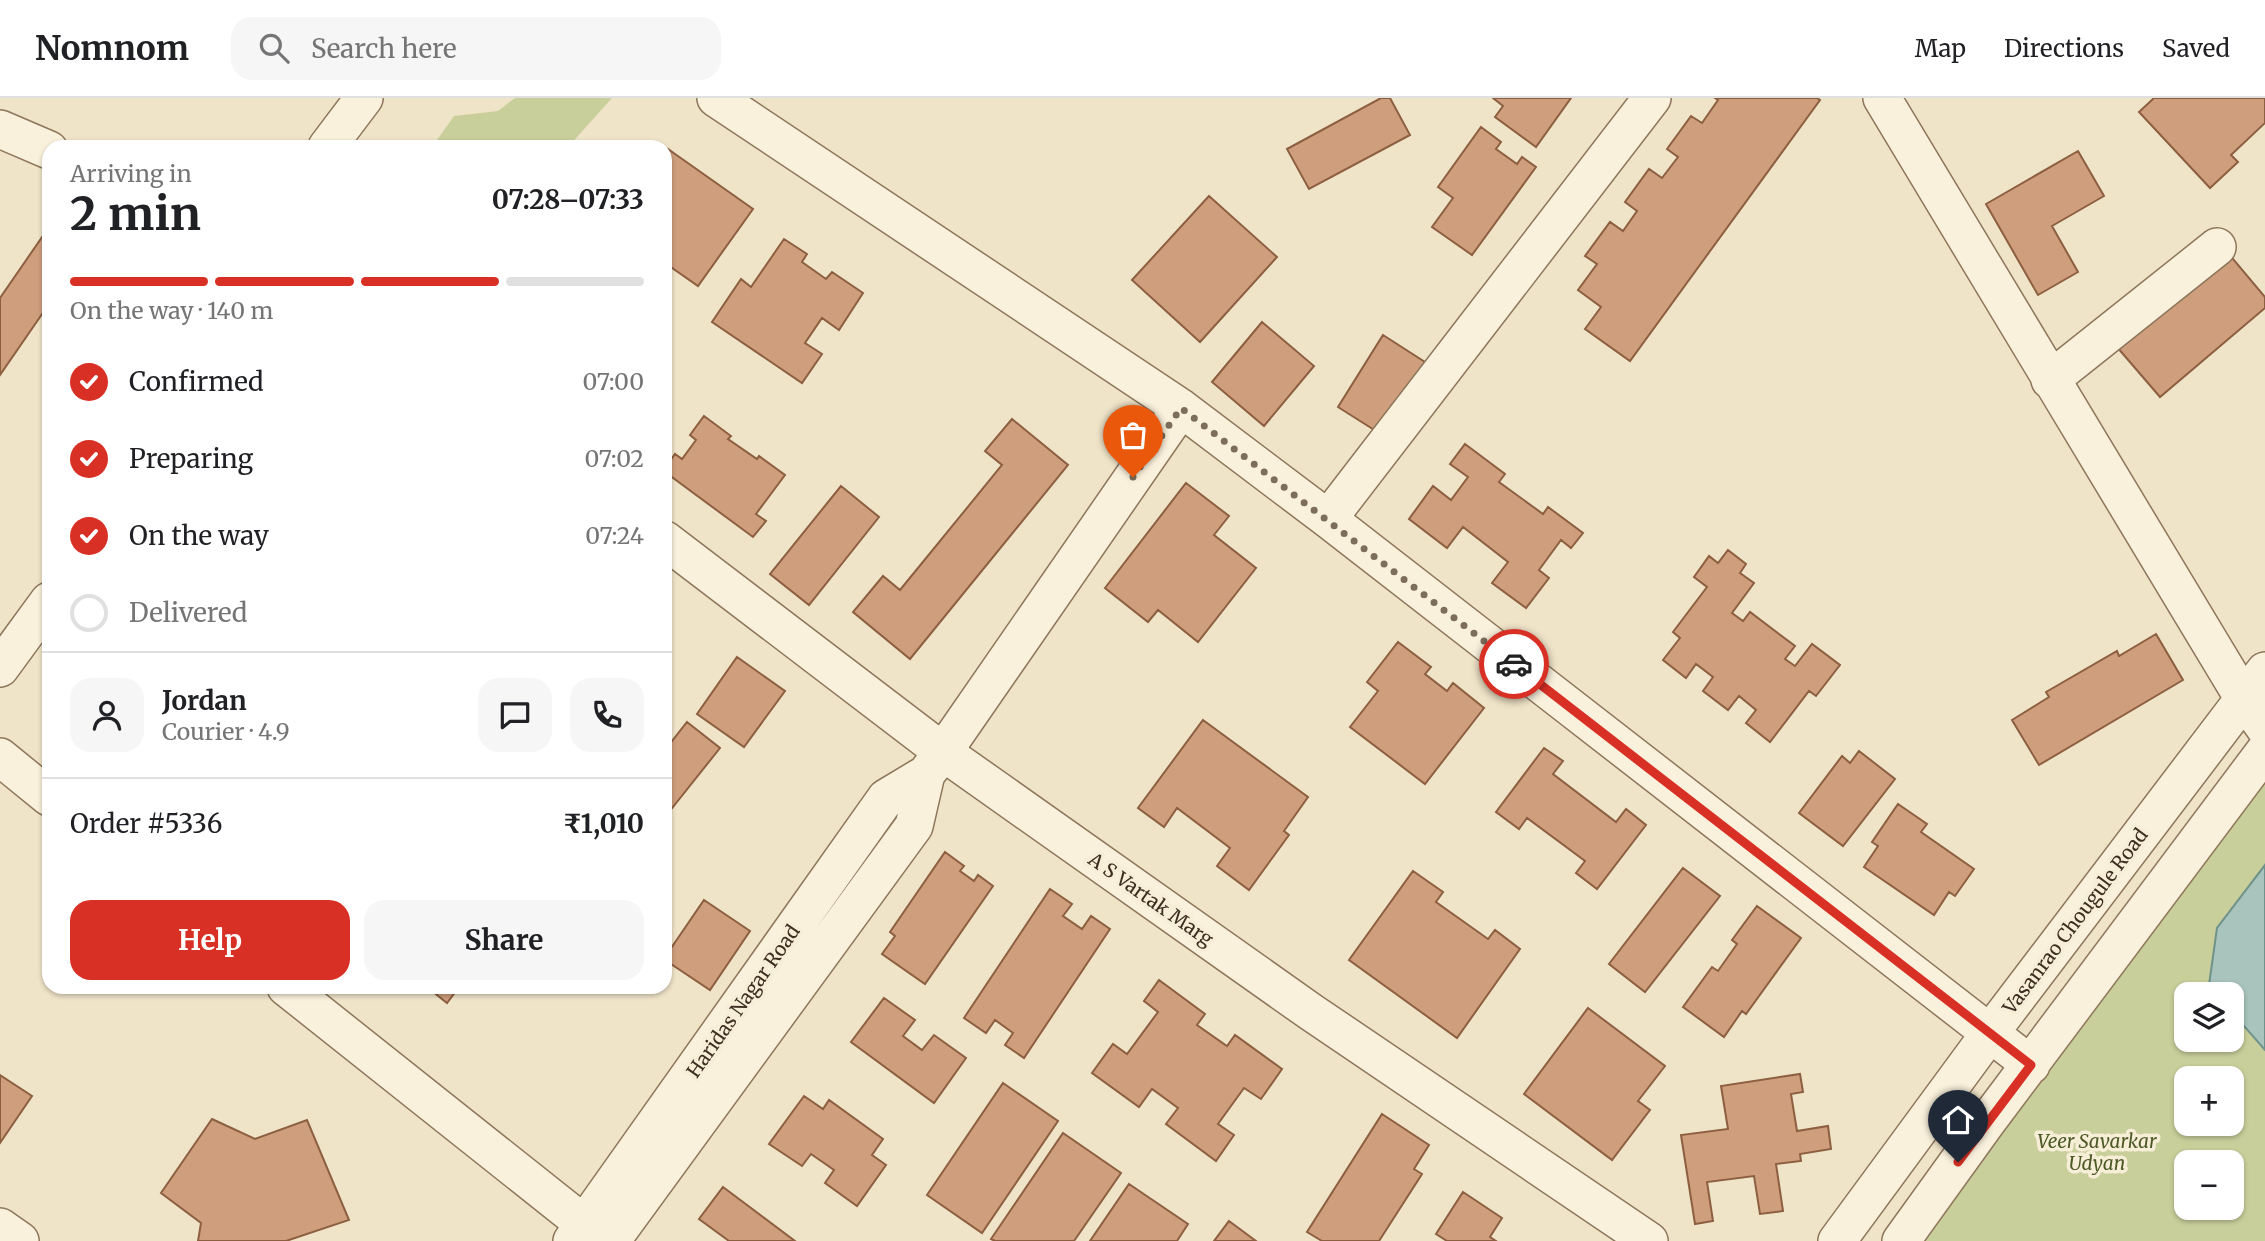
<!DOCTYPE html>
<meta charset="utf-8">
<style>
:root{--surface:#fff;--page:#f6f6f6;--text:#202124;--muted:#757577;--line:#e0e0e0;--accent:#d93025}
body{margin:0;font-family:Merriweather,serif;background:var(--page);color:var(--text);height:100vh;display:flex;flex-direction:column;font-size:26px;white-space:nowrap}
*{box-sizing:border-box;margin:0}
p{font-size:23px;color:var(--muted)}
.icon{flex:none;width:38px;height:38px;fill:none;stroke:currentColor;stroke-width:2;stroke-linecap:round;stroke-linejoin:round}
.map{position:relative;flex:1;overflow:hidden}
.side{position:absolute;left:42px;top:42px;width:630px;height:854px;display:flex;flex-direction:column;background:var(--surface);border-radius:21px;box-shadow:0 2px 5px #0004}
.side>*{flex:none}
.controls{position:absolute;left:2174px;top:884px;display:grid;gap:14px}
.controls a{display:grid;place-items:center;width:70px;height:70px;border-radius:14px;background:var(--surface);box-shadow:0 2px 5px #0004;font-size:35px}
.pin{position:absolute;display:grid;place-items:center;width:60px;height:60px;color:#fff;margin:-72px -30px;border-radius:50% 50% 50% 0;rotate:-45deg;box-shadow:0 0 7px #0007}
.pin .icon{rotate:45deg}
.courier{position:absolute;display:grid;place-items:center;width:70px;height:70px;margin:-35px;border:5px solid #d93025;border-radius:50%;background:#fff;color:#222;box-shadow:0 2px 9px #0007}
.head em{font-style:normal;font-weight:700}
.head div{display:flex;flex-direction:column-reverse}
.head{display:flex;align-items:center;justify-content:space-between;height:119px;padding:0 28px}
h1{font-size:46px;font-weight:700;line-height:52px}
.bar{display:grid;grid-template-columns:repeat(4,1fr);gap:10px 7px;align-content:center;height:84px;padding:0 28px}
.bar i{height:9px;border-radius:5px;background:var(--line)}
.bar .active{background:var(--accent)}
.bar p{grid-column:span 4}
.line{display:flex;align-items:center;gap:18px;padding:0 28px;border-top:2px solid var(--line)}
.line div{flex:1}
.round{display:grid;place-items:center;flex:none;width:74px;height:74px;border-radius:21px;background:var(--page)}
ol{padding:0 28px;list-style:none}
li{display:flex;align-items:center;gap:21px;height:77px}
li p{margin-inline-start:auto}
li .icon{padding:7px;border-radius:50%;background:var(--accent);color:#fff;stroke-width:4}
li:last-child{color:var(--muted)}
li i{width:38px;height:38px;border:4px solid var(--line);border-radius:50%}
.cta{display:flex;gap:14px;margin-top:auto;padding:14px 28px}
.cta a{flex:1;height:80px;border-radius:21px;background:var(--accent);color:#fff;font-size:28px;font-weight:700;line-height:80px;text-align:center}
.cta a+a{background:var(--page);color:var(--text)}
header{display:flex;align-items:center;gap:42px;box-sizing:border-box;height:98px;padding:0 35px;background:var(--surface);border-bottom:2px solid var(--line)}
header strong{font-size:33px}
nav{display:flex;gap:38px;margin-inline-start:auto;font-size:24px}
.search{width:490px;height:63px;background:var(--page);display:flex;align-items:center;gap:18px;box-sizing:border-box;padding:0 24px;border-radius:21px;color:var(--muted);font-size:26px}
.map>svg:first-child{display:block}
.green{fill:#c9cf9b;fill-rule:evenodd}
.water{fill:#a9c4bc;stroke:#6f938a;stroke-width:2}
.building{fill:#cf9f7d;stroke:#8d5f41;stroke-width:2}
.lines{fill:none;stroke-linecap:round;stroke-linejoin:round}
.minor-casing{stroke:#8d765c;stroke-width:40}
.minor{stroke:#faf1dc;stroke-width:37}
.done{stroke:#7c6e5b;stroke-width:7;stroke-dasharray:0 12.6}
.route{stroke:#d93025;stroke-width:9}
.labels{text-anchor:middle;stroke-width:7;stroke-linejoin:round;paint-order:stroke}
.street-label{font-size:19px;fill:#3d2e20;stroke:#f7eed8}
.park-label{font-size:19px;font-style:italic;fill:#4d5a26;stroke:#f7eed8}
</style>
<header>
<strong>Nomnom</strong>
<div class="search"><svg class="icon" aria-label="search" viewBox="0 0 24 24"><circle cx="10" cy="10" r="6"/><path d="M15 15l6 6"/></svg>Search here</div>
<nav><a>Map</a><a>Directions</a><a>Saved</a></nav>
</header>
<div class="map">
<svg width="2265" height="1143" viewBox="0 0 2265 1143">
<rect width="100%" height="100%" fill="#f0e4c8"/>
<!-- green -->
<path class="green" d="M515,0H612L568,49H432L454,18L498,13Z
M2265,673V1143H1921ZM2186,896H2231V942H2186ZM2186,980H2231V1026H2186ZM2186,1064H2231V1110H2186Z"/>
<!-- water -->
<path class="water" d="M2265,767V952L2231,913V896H2217L2209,887L2217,830Z"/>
<!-- building -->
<path class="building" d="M1381,0H1390L1410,37L1309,91L1287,51Z
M1493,0H1571L1536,49L1495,19L1503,8Z
M1715,0H1817L1820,2L1630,263L1585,231L1601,209L1578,192L1597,166L1585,158L1610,124L1623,133L1637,113L1625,104L1649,71L1662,80L1678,59L1667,51L1691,18L1702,25L1718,2Z
M2154,0H2265V25L2231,57L2238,64L2210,90L2139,14Z
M1481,29L1501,44L1496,51L1517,66L1522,59L1536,69L1472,157L1432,129L1453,100L1438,89Z
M668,51L753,111L698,188L665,165V55Z
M2078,53L2104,98L2052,128L2078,174L2038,197L1986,106Z
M1209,98L1277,159L1200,244L1132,182Z
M49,129V206L0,277V200Z
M784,141L807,156L802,164L826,181L832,174L863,195L839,232L822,220L805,245L822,256L802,285L712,224L741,181L751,189Z
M2228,155L2265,199V210L2160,299L2117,249Z
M1262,224L1314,268L1264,328L1212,284Z
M1383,237L1425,264L1379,335L1338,309Z
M704,318L731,338L728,341L757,361L759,358L785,377L756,416L766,423L753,439L665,374V370L675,356L682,361L696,342L690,337Z
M1012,321L1068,367L910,561L853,514L883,478L900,492L1002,367L985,353Z
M1465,346L1505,376L1499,384L1543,416L1548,409L1583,435L1571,450L1561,442L1539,472L1549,480L1526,510L1492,485L1508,464L1463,429L1447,450L1409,421L1433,388L1451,402L1468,379L1450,366Z
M1186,385L1229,418L1214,437L1256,470L1198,544L1158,512L1148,524L1105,490Z
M841,388L879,419L809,507L770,476Z
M1728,452L1746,466L1740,475L1754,485L1732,515L1743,523L1750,514L1795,548L1785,561L1795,568L1812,546L1840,567L1816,598L1809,593L1770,644L1746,625L1756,612L1739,598L1728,612L1703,593L1713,579L1696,566L1686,580L1663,562L1680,540L1673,534L1707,489L1694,479L1709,458L1718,465Z
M2156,536L2183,582L2039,667L2012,622L2049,599L2046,594L2117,553L2119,558Z
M1398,544L1431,569L1425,576L1447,593L1453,585L1484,610L1425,686L1350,629L1378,593L1367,584Z
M737,559L785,593L744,649L697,616Z
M1203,622L1308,699L1284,733L1289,737L1249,792L1217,768L1230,750L1177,710L1164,729L1138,710Z
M687,624L720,650L665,719V652Z
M1544,650L1563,663L1553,676L1616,724L1626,711L1646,727L1597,791L1576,775L1585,763L1527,720L1519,731L1496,714Z
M1859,653L1895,681L1843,748L1799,715L1842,658L1850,665Z
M1898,706L1927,726L1921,734L1974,771L1955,798L1949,794L1934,817L1864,769L1878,748L1872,744Z
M945,754L964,768L960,773L974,783L978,777L993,788L925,886L882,856L895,838L890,834Z
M1683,770L1720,798L1645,894L1609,866Z
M1413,773L1443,794L1436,804L1488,841L1495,832L1520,851L1457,940L1349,862Z
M1050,791L1072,806L1063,818L1082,831L1091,818L1110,831L1024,960L1005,947L1013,935L995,922L986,935L964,920Z
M704,802L750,833L710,892L665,862V859Z
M1757,808L1801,840L1746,916L1742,913L1724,939L1683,909L1712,869L1718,873L1737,846L1732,842Z
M1159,882L1205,916L1197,927L1227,948L1235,937L1282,971L1261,1001L1244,990L1218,1026L1234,1037L1216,1063L1166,1026L1178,1010L1152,991L1139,1009L1092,975L1113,946L1127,956L1158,914L1144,903Z
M427,889H459L447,905Z
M884,900L915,922L903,938L922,952L934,937L966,960L934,1005L851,944Z
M1588,910L1665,968L1638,1003L1650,1012L1612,1062L1524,996Z
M1800,976L1803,994L1791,996L1797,1033L1828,1028L1831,1051L1800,1056L1801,1063L1776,1066L1783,1113L1760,1116L1754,1078L1707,1084L1713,1123L1695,1126L1681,1037L1728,1031L1721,988Z
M0,977L32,998L0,1045Z
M1003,985L1058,1023L982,1135L927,1097Z
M804,998L823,1011L829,1002L883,1041L872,1057L886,1067L857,1108L825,1085L834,1072L811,1056L802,1068L769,1046Z
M1382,1016L1429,1047L1414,1071L1422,1076L1379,1143H1322L1307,1134Z
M212,1021L255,1041L307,1022L349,1122L286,1143H198L201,1125L161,1095Z
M1063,1035L1121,1075L1074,1143H995L991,1141Z
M1129,1086L1188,1126L1177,1143H1090Z
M723,1089L795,1143H729L699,1121Z
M1463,1094L1502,1120L1490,1139L1496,1143H1447L1436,1136Z
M1229,1123L1256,1143H1214Z"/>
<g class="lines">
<!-- minor casing -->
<g class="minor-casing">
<path id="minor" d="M716,0L1181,310L1328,421L2031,967
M1882,0L2244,601L2265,630
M0,31L49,52
M327,49L364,0
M2050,282L2217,149
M1328,421L1652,0
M665,442L943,654L1311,914L1649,1143
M0,570L49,503
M0,659L49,699
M286,889L603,1141
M0,1129L20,1143
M572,1143L886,700L926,676L943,654L1181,310
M611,1143L914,728L926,676
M1837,1143L1990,935L2265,573
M1901,1143L1986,1025L2265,653"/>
</g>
<!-- minor -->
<use href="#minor" class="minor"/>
</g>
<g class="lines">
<!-- done -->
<path class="done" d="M1133,379L1181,310L1514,566"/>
<!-- route -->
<path class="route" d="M1514,566L2031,967L1958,1064"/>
</g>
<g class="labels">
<!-- street labels -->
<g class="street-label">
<text transform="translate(1151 801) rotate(35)" y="7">A S Vartak Marg</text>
<text transform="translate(2075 823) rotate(-53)" y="7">Vasanrao Chougule Road</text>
<text transform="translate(743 903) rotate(-55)" y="7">Haridas Nagar Road</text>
</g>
<!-- park labels -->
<g class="park-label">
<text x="2097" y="1050">Veer Savarkar<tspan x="2097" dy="22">Udyan</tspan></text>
</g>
</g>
</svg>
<div class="controls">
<a><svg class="icon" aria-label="layers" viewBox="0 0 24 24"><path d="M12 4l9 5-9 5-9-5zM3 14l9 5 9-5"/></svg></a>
<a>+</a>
<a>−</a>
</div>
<div class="pin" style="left:1133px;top:379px;background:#ea580c"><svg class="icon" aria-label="bag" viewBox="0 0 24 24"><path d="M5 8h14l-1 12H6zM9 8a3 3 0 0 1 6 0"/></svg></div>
<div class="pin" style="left:1958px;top:1064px;background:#1f2937"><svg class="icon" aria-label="home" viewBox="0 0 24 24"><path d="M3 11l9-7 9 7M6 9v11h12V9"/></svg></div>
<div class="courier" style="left:1514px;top:566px"><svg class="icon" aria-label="car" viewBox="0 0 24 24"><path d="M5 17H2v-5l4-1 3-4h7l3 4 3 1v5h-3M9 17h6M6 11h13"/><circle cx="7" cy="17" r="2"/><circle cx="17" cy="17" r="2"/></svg></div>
<section class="side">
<div class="head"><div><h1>2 min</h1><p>Arriving in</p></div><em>07:28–07:33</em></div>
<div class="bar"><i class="active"></i><i class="active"></i><i class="active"></i><i></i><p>On the way · 140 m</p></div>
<ol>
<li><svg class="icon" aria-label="check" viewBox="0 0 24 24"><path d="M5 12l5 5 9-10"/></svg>Confirmed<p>07:00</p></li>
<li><svg class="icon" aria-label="check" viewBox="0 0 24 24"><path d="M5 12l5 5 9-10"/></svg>Preparing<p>07:02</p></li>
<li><svg class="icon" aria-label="check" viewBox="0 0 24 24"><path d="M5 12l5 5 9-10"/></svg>On the way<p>07:24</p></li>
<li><i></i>Delivered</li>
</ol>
<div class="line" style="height:126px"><a class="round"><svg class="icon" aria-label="person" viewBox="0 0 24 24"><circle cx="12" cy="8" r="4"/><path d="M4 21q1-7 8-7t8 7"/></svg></a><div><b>Jordan</b><p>Courier · 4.9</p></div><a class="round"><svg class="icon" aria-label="chat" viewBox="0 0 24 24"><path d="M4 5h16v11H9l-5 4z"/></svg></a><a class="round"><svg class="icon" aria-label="phone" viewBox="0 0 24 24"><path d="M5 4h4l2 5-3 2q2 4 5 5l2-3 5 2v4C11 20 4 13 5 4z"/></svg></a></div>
<div class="line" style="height:91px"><div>Order #5336</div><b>₹1,010</b></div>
<div class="cta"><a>Help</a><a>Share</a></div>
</section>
</div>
